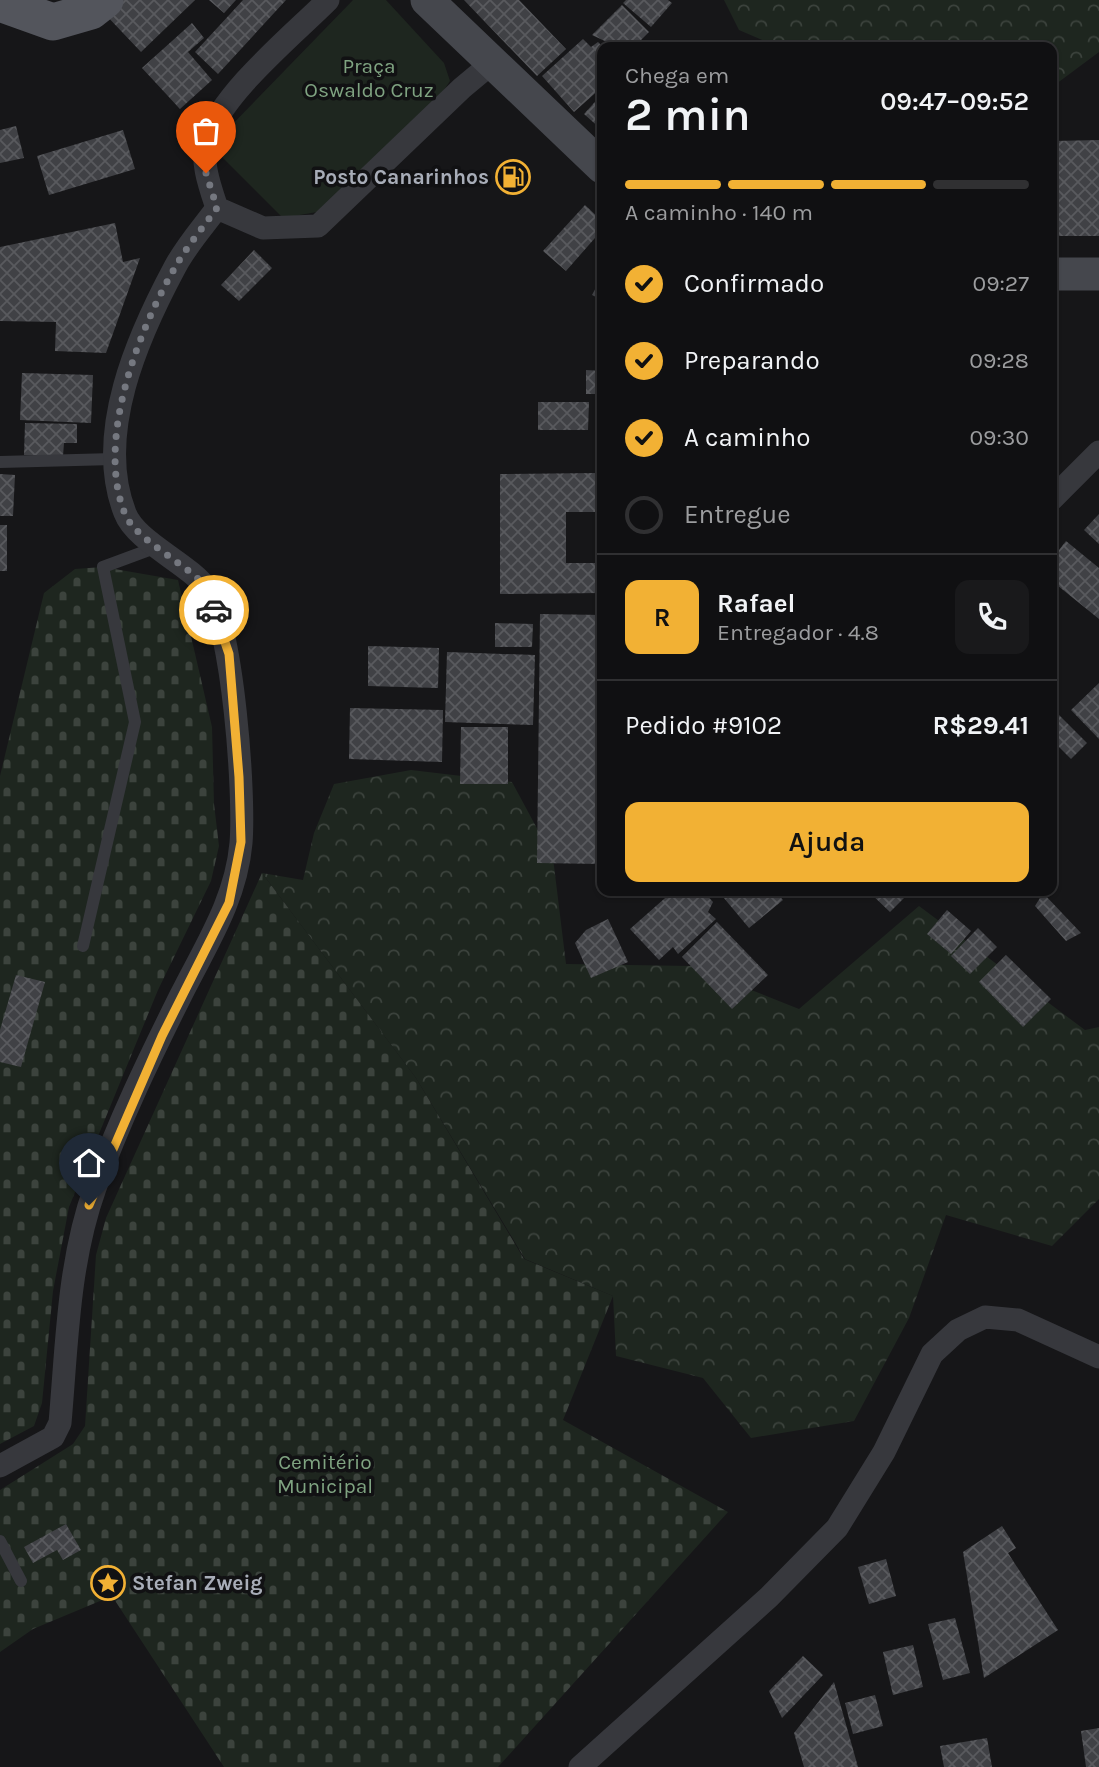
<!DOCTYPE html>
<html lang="pt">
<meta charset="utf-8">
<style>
:root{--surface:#101012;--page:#19191b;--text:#f1f3f6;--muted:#9c9d9f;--line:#303032;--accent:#f2b134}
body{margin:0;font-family:Karla,sans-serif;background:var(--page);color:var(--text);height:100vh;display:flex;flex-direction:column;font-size:26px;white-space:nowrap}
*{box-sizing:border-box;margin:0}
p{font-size:23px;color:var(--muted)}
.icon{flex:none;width:38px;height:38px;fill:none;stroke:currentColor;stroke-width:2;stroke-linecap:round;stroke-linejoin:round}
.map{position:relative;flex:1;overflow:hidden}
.drawer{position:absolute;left:597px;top:42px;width:460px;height:854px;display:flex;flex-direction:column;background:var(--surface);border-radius:14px;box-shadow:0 2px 5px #0004,0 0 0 2px var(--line)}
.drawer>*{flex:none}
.pin{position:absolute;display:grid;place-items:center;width:60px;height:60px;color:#fff;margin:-72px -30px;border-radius:50% 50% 50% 0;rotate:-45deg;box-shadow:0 0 7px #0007}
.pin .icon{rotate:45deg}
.courier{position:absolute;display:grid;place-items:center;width:70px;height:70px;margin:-35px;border:5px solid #f2b134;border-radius:50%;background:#fff;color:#222;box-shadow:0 2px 9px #0007}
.summary em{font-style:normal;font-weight:600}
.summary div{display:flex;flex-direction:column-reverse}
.summary{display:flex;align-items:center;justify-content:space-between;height:119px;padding:0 28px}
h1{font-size:46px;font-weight:600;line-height:52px}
.bar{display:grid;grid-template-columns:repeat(4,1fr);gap:10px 7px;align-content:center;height:84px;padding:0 28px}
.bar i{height:9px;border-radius:5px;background:var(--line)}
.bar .on{background:var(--accent)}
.bar p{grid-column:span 4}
.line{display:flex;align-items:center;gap:18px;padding:0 28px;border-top:2px solid var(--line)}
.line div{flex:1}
.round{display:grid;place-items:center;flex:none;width:74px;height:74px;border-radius:14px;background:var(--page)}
ol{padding:0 28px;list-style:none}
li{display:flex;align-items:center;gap:21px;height:77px}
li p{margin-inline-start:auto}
li .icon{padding:7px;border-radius:50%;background:var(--accent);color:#111;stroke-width:4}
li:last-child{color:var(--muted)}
li i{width:38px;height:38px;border:4px solid var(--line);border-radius:50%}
.primary-button{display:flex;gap:14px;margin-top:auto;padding:14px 28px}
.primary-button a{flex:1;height:80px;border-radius:14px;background:var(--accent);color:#111;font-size:28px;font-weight:600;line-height:80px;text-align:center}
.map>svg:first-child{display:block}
.forest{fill:url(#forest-crowns)}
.cemetery{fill:url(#cemetery-stones)}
.park{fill:#1e261f}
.building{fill:url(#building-cross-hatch)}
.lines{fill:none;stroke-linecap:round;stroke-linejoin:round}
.lane{stroke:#37383d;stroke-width:12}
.street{stroke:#37383d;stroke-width:23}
.secondary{stroke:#45474d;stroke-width:33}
.primary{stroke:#53555c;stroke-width:37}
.done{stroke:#757880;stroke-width:7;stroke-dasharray:0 12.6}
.route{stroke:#f2b134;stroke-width:9}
.labels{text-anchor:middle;stroke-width:7;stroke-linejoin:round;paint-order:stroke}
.park-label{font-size:21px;fill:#7fa381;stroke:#111113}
.poi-label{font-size:21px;font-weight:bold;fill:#a8adb8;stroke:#111113;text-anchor:end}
</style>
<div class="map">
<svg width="1099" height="1767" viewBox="0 0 1099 1767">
<defs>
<pattern id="forest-crowns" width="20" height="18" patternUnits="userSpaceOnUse" patternTransform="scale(1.75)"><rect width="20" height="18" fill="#1e261f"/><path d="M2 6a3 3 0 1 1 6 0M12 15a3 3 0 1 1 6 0" fill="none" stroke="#3c433d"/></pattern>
<pattern id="cemetery-stones" width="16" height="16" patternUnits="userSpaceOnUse" patternTransform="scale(1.75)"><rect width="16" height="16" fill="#1e261f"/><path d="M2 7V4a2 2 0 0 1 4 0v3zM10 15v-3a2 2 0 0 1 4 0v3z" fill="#3c433d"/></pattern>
<pattern id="building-cross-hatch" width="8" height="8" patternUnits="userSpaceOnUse" patternTransform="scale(1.75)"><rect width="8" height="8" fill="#404145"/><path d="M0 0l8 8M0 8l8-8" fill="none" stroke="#595a5e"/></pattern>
</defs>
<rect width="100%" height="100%" fill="#161618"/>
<!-- forest -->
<path class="forest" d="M724,0H1099V52L1052,87V47H779L739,30Z
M411,770L512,782L553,858L566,964L691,966L799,1009L919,906L1085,1030L1099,1027V1199L1052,1246L946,1215L909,1318L854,1421L751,1438L703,1378L616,1356L613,1296L525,1259L416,1078L262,873L303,880L314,833L334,784Z"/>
<!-- cemetery -->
<path class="cemetery" d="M103,567L178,580L212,727L214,804L219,846L211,881L158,990L69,1207L53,1291L42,1403L34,1426L0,1444V776L44,593L75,569Z
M262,873L416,1078L524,1259L613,1296L563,1420L728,1512L498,1767H224L112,1596L33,1629L0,1652V1490L73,1444L85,1426L96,1255L106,1218Z"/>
<!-- park -->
<path class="park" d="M353,0H386L444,63L450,81L426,117L317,212L283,218L223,158L218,147L220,137Z"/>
<!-- building -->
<path class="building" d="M117,0H195L141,52L104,13Z
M209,0H236L224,13Z
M243,0H286L218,74L195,52Z
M464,0H519L566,49L537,76Z
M626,0H668L672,3L651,27L623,3Z
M622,5L649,32L634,47L625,41L609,43L592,35Z
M192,23L204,38L188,52L212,80L180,109L142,68Z
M583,39L591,47L598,42L602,46V87L574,112L542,76Z
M602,94V130L584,114Z
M16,126L24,158L0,163V130Z
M123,130L135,169L49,195L37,156Z
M1099,140V236H1052V141Z
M585,205L602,221V230L566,271L543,251Z
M115,223L123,262L140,258L106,353L55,351L56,322L0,321V247Z
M254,250L272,268L239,301L221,285Z
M602,276V300L592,295Z
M586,370L602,371V431H597V394H586Z
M22,373L93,375L91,423L20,420Z
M538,402H589L588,430H538Z
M25,423L77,424V443H64L63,456L24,455Z
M596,455H602V512H566V563H602V593L500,594V474L596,473Z
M0,474L15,475L13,516H0Z
M1099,514V544L1084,530Z
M0,525H7V571H0Z
M1066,541L1099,568V619L1052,581V559Z
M540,614L602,615V864L537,863Z
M495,623L533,624L532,647H495Z
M368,646L439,648L438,688L368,686Z
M447,652L535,655L533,725L445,722Z
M1099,683V739L1071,710Z
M350,708L443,710L442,762L349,759Z
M1058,714L1087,743L1071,759L1052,740V719Z
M461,727H508V784H460Z
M673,891H703L713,902L708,912L716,919L678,954L673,947L659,960L630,929Z
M718,891H775L783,900L749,928Z
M868,891H911L890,912Z
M1043,893L1081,933L1066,941L1035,906Z
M947,910L971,931L951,954L927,934Z
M608,919L628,962L591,978L575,943L586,930Z
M717,922L768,975L732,1009L682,957Z
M978,928L997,947L970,974L951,956Z
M1006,955L1051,999L1023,1027L979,982Z
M16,975L45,982L21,1067L0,1062V1030Z
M66,1524L81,1550L63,1560L57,1550L33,1563L24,1547Z
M1002,1526L1016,1548L1008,1553L1058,1630L984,1678L963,1552Z
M886,1559L896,1596L869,1604L858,1567Z
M955,1618L970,1673L943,1680L928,1624Z
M913,1645L923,1687L893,1695L883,1652Z
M803,1656L823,1675L782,1718L769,1691Z
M834,1682L858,1767H804L794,1733Z
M875,1695L883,1726L853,1734L845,1703Z
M1099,1728V1767H1086L1081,1731Z
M987,1738L992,1767H944L940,1746Z"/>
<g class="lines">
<!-- lane -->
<path class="lane" d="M0,462L114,459
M83,946L135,722L103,567L157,547
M0,1541L21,1581"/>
<!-- street -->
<path class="street" d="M328,0C292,36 223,92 207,139C200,160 210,187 217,208L263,228L318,226L462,88L492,63
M1052,499L1099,452
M0,1466L53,1437L60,1423C67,1344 68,1263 95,1188C118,1123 150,1057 181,995C206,945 236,900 241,843C245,794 233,627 207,589C190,564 136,542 125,513C94,434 138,336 175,267C186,246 203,227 217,208
M580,1767L769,1597L837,1528L884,1452L932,1354L958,1330L985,1317L1018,1320L1099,1357"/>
<!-- secondary -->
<path class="secondary" d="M427,0L602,167
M1052,274H1099"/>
<!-- primary -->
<path class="primary" d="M0,3L53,22L91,11L105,0"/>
</g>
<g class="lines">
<!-- done -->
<path class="done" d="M206,173L217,208C204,226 188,245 177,264C139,328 95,441 125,514C136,541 193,567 207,589C210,595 212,603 214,610"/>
<!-- route -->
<path class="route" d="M89,1205L162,1036L229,903L241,842L239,777L229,654L214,610"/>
</g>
<!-- icons -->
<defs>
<g id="fuel-ring" transform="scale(1.75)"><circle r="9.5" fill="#111113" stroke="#f2b134" stroke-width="1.5"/><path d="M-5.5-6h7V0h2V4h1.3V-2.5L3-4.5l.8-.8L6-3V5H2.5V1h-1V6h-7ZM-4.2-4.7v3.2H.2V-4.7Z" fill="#f2b134"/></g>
<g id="sight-ring" transform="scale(1.75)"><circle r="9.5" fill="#111113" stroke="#f2b134" stroke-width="1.5"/><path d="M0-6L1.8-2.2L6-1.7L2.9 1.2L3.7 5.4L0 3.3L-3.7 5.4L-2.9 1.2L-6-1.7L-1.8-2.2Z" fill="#f2b134"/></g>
</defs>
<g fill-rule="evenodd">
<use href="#fuel-ring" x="513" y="177"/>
<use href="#sight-ring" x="108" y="1583"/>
</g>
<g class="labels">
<!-- park labels -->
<g class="park-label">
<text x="369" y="73">Praça<tspan x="369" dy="24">Oswaldo Cruz</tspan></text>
<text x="325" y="1469">Cemitério<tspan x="325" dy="24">Municipal</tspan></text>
</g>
<!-- poi labels -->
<g class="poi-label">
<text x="489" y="184">Posto Canarinhos</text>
<text x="132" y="1590" text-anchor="start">Stefan Zweig</text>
</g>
</g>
</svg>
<div class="pin" style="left:206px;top:173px;background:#ea580c"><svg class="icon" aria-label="bag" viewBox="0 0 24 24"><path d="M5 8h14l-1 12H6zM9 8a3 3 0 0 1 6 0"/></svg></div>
<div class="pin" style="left:89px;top:1205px;background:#1f2937"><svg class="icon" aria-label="home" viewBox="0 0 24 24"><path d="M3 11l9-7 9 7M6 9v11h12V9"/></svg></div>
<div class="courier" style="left:214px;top:610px"><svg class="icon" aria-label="car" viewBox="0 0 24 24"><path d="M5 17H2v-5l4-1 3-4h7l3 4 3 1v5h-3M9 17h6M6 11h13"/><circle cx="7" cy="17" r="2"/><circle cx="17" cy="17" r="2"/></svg></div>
<section class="drawer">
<div class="summary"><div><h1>2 min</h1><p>Chega em</p></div><em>09:47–09:52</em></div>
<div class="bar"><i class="on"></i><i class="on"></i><i class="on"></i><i></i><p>A caminho · 140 m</p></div>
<ol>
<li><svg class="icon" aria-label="check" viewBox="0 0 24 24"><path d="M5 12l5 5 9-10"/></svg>Confirmado<p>09:27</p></li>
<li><svg class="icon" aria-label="check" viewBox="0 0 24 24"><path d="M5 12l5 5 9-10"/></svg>Preparando<p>09:28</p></li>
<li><svg class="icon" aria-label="check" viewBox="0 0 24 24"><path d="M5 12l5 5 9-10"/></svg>A caminho<p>09:30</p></li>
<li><i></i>Entregue</li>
</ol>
<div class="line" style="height:126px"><b class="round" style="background:var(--accent);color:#111">R</b><div><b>Rafael</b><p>Entregador · 4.8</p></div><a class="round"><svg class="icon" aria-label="phone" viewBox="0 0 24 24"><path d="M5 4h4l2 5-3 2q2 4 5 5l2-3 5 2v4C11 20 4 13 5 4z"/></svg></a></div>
<div class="line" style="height:91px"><div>Pedido #9102</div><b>R$29.41</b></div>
<div class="primary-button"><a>Ajuda</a></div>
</section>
</div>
